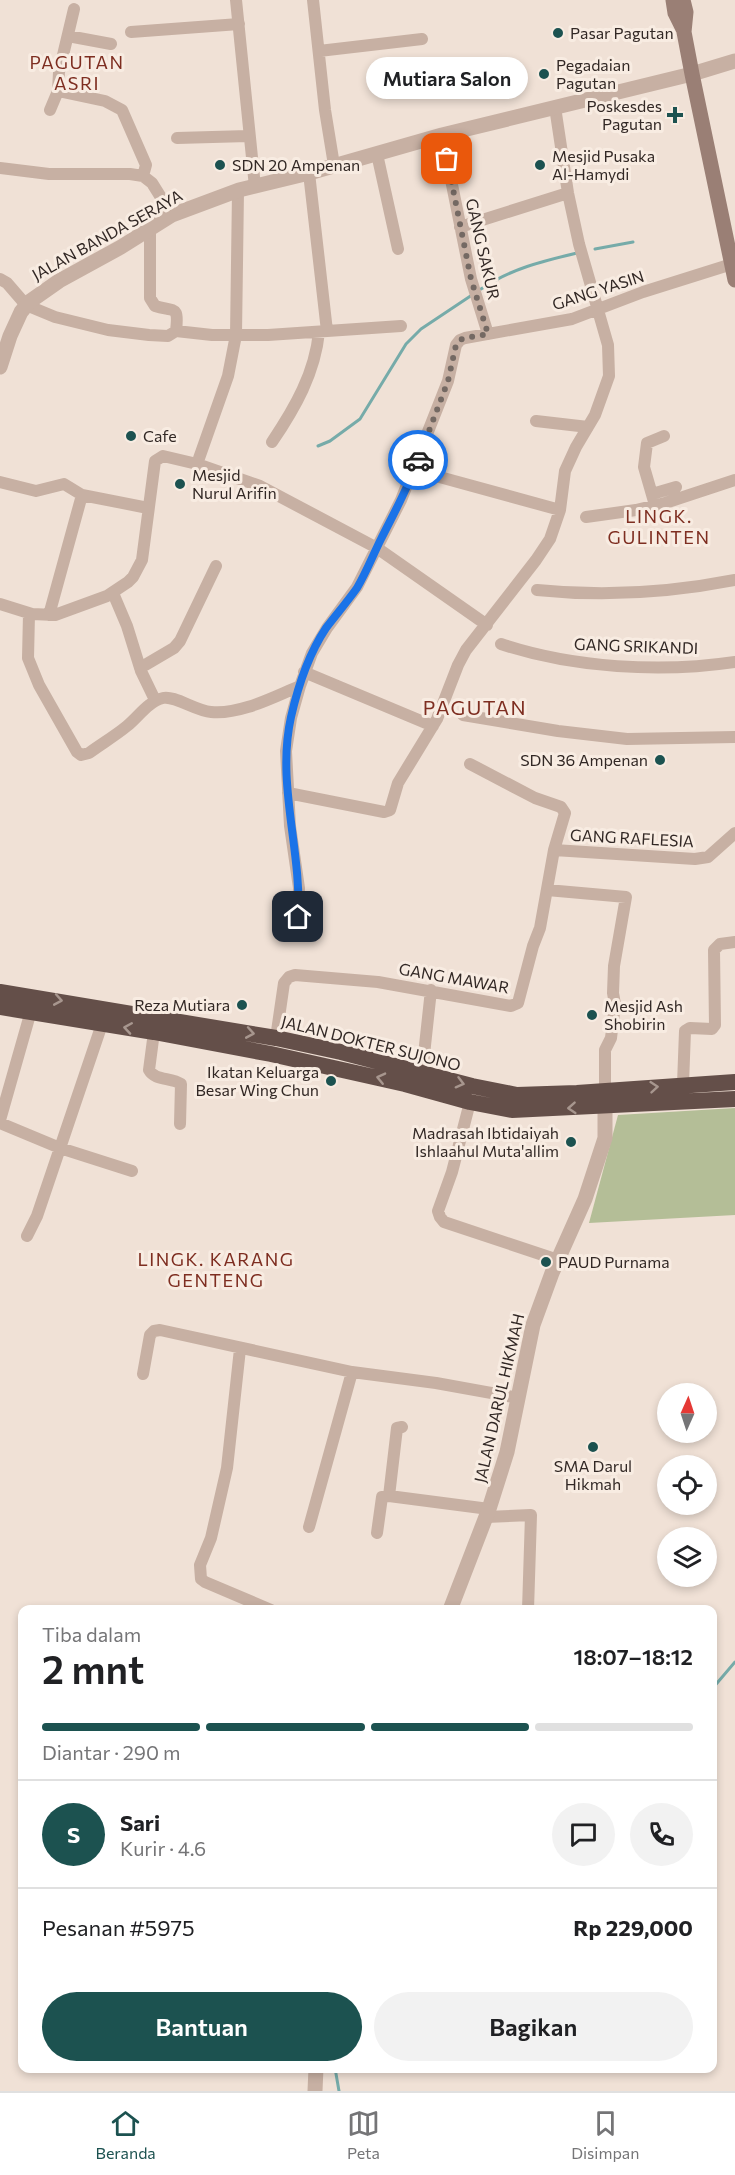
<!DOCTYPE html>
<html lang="id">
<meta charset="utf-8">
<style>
:root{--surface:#fff;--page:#f2f2f2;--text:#202124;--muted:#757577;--line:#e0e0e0;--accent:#1c5250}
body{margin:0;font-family:Commissioner,sans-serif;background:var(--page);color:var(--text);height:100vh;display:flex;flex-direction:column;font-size:22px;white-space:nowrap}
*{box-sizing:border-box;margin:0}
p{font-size:20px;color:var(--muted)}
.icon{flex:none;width:33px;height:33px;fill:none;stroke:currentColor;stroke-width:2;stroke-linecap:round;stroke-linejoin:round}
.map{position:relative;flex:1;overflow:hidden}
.sheet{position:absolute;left:18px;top:1605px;width:699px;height:468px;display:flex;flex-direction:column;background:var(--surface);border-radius:12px;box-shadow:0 3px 9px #0003}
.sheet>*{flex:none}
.needle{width:39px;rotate:3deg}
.controls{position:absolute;left:657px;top:1383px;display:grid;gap:12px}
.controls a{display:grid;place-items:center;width:60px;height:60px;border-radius:50%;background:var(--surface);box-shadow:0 3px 9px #0003;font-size:30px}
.pin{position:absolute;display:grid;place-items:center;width:51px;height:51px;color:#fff;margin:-26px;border-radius:12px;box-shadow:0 3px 9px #0006}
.courier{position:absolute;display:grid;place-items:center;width:60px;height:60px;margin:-30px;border:4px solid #1a73e8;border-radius:50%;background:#fff;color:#222;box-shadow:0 2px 8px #0007}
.bubble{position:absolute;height:42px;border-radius:21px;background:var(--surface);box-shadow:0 3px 9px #0003;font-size:20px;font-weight:600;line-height:42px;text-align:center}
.head em{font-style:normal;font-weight:600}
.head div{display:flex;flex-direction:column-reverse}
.head{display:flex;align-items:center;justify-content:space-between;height:102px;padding:0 24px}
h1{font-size:39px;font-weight:600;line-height:45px}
.bar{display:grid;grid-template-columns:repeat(4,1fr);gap:9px 6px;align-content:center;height:72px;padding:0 24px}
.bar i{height:8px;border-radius:4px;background:var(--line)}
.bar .on{background:var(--accent)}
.bar p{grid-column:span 4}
.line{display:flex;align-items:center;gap:15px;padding:0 24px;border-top:2px solid var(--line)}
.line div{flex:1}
.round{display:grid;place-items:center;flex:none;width:63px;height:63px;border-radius:32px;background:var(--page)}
.cta{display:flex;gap:12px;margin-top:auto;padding:12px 24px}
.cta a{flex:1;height:69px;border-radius:36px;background:var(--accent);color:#fff;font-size:24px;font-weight:600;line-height:69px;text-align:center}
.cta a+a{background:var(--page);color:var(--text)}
.tabs{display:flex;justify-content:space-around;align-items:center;height:84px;border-top:2px solid var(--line);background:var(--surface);font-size:16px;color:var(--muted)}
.tabs a{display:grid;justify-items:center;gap:3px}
.tabs .on{color:var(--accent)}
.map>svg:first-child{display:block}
.green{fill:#b4be97}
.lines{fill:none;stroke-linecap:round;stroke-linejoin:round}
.stream{stroke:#76aba9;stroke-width:3}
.minor{stroke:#c7b0a3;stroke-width:12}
.tertiary{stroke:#c7b0a3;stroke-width:15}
.secondary{stroke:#9a7f75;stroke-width:15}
.trunk{stroke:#644f49;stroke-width:16}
.oneway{stroke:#a7968e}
.done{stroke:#746963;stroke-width:6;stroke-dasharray:0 10.8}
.route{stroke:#1a73e8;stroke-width:8}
.poi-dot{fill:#1c5250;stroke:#f8ece2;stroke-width:2}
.labels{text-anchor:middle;stroke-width:6;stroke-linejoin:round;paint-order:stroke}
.poi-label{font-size:16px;fill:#322825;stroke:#f8ece2;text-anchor:start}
.street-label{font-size:16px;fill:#322825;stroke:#f8ece2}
.neighbourhood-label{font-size:18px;letter-spacing:1.5px;fill:#7e2e21;stroke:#f8ece2}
.quarter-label{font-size:20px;letter-spacing:1.5px;fill:#7e2e21;stroke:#f8ece2}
</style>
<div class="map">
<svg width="735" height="2091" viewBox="0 0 735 2091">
<rect width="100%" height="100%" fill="#f0e1d6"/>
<!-- green -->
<path class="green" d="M735,1108V1215L589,1223L618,1115Z"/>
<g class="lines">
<!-- stream -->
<path class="stream" d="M595,249L633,242
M481,289C510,269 543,261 577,253
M318,446L330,441L360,419L406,344L421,329L472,295
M712,1689L735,1662
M335,2068L339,2091"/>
<!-- minor -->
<path class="minor" d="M236,0L255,187
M313,0L325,110L334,165
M74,9L59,72L58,91L105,101L122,110L146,165L143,176
M131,32L239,24
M68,36L111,44
M319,51L422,39
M50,110L58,91
M442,135L471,279L488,334
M177,138L248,136
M377,154L398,249
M0,168L49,174H130L143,176L152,183L172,215
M309,173L327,331
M460,227L568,193
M150,230V298L155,306C175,312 179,305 176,331
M0,279L7,283L26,305L55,317L108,330L149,335L168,336L176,331L212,335H268L401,326
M536,421L588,427
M272,442C295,408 315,373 319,332
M197,464L228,376L236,335L238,191
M414,470L560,510
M0,482L36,491L64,484L82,495L148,508
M652,494L676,487
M655,505L644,467L647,443L664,436
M586,517L636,510L665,503L735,480
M537,590C604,597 669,593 735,580
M113,593L127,626L141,671L155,700
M0,604L32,614L55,615L107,596L128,582L133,577L142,560L155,461L163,456L197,464L260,486L377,548L487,625
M29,614L28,658L39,685L77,752L81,755L89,753C101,744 115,736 127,726C138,717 149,701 163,698C174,695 196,711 211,712C240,715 273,697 300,686
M49,615L82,495
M501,644C573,668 661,673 735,662
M140,668L174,648L180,641L216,566
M304,672L433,726
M463,715L558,731L627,739L735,737
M288,793L384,812L390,810L398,783L437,719L458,665L466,650L536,560L550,539L560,510L565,471L576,447L595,415L609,376L608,345L579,244L568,193L555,107
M554,850L695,859L708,857L735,833
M547,890L626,897L614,966L613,993L615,1004L611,1038L605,1050V1091
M298,917L299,888L290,826L286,751L291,718L300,686L312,653L327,628L357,587L401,500L448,381L456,345L460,340L465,338L572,319L643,292L732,264
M154,1032L149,1070C155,1081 171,1077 181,1084L180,1124
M276,1038L284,983L289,977L295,975L378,982L511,1006L518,1003L533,946L540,928L554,850L565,813L561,807L535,798L470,764
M422,1073L431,990
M683,1084L685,1031L690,1028L712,1029L715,1025L714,950L720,944L735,942
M470,1102L452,1172L438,1211L440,1217L444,1222L558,1260
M0,1120L31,1011
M0,1123L60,1148L132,1171
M27,1236L37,1216L102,1024
M240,1349L227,1468L211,1538L200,1565L201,1579L205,1582L271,1610
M143,1374L150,1335L154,1331L160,1330L352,1372L436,1383L519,1398
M389,1496L489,1509
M486,1517L531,1515L528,1610
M309,1527L352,1372
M377,1533L382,1497L389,1496L397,1428L402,1427"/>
<!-- tertiary -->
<path class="tertiary" d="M0,367L10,336L21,312L29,302L59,281L121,247L172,215L239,190L309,173L442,135L692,74L735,61
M450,1610L489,1509L507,1452L533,1325L552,1273L585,1199L605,1138V1094
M315,2091L316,2068"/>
<!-- secondary -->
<path class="secondary" d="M673,0L675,13L683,29
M683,0L686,12L684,32L692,74L735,280"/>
<!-- trunk -->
<path class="trunk" d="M0,992L276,1038L341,1052L472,1086L517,1095L577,1093L735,1082
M0,1007L154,1032L271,1054L405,1084L470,1102L512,1110L735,1099"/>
</g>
<!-- one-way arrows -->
<defs><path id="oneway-chevron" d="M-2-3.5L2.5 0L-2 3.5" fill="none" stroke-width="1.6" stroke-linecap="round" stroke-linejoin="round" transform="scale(1.5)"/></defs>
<g class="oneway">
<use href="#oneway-chevron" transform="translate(58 1000) rotate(10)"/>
<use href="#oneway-chevron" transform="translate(128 1028) rotate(-171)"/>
<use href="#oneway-chevron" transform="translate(250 1033) rotate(10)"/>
<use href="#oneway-chevron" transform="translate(381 1078) rotate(-167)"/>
<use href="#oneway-chevron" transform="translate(460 1083) rotate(15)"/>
<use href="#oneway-chevron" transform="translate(654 1087) rotate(-5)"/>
<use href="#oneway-chevron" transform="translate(572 1108) rotate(176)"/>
</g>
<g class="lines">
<!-- done -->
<path class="done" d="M418,460L448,381L456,345L460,340L465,338L488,334L471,279L447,159"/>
<!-- route -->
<path class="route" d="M298,917C302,850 276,784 291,717C298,686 308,655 326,628C336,615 347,602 357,588C366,573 373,555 381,539C394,513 408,488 418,460"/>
</g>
<!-- markers -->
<g class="poi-dot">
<circle cx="558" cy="33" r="6"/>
<circle cx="544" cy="74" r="6"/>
<path d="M672 106h6v6h6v6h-6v6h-6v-6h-6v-6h6z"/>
<circle cx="220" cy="165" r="6"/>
<circle cx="540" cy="165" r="6"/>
<circle cx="131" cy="436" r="6"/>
<circle cx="180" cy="484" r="6"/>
<circle cx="660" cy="760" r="6"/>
<circle cx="242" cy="1005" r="6"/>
<circle cx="592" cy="1015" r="6"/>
<circle cx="331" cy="1081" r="6"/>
<circle cx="571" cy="1142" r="6"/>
<circle cx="546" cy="1262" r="6"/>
<circle cx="593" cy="1447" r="6"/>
</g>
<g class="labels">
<!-- poi labels -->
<g class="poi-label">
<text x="570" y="39">Pasar Pagutan</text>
<text x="556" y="71">Pegadaian<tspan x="556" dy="18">Pagutan</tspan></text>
<text x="662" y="112" text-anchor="end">Poskesdes<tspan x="662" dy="18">Pagutan</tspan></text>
<text x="552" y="162">Mesjid Pusaka<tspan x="552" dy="18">Al-Hamydi</tspan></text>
<text x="232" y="171">SDN 20 Ampenan</text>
<text x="143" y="442">Cafe</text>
<text x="192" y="481">Mesjid<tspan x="192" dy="18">Nurul Arifin</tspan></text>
<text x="648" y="766" text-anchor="end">SDN 36 Ampenan</text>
<text x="230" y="1011" text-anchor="end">Reza Mutiara</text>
<text x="604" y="1012">Mesjid Ash<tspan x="604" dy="18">Shobirin</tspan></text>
<text x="319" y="1078" text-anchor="end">Ikatan Keluarga<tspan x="319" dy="18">Besar Wing Chun</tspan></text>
<text x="559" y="1139" text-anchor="end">Madrasah Ibtidaiyah<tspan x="559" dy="18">Ishlaahul Muta'allim</tspan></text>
<text x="558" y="1268">PAUD Purnama</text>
<text x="593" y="1472" text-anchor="middle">SMA Darul<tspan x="593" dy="18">Hikmah</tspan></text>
</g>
<!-- street labels -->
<g class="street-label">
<text transform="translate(107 235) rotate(-29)" y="6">JALAN BANDA SERAYA</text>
<text transform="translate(483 249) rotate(77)" y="6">GANG SAKUR</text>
<text transform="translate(598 290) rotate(-18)" y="6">GANG YASIN</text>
<text transform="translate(636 646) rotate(2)" y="6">GANG SRIKANDI</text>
<text transform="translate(632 838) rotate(3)" y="6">GANG RAFLESIA</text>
<text transform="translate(454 978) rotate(10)" y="6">GANG MAWAR</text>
<text transform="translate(371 1043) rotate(14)" y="6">JALAN DOKTER SUJONO</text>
<text transform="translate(499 1398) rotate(-77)" y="6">JALAN DARUL HIKMAH</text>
</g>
<!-- neighbourhood labels -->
<g class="neighbourhood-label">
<text x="77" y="69">PAGUTAN<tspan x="77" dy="21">ASRI</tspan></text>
<text x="659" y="523">LINGK.<tspan x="659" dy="21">GULINTEN</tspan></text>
<text x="216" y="1266">LINGK. KARANG<tspan x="216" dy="21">GENTENG</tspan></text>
</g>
<!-- quarter labels -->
<g class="quarter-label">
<text x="475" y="715">PAGUTAN</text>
</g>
</g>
</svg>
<div class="controls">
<a><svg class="needle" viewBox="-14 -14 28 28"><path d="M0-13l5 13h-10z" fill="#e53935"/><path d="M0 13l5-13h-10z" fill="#757577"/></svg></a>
<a><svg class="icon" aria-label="locate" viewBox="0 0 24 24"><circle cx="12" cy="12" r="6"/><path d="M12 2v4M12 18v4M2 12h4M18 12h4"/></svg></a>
<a><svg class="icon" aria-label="layers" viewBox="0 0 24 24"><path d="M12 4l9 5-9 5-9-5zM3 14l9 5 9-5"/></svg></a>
</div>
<div class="pin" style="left:447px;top:159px;background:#ea580c"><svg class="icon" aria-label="bag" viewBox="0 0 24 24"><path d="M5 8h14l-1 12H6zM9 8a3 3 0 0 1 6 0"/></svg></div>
<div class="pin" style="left:298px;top:917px;background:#1f2937"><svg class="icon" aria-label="home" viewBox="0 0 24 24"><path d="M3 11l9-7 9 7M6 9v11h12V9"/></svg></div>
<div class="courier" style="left:418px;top:460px"><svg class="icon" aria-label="car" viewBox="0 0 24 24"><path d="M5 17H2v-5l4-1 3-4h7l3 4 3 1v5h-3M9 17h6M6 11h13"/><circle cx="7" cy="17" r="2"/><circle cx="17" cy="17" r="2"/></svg></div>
<div class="bubble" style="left:366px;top:57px;width:162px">Mutiara Salon</div>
<section class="sheet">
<div class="head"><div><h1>2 mnt</h1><p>Tiba dalam</p></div><em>18:07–18:12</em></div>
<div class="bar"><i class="on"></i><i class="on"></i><i class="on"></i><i></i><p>Diantar · 290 m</p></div>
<div class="line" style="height:108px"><b class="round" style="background:var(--accent);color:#fff">S</b><div><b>Sari</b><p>Kurir · 4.6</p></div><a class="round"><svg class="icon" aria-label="chat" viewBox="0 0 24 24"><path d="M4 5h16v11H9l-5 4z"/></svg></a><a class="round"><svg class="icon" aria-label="phone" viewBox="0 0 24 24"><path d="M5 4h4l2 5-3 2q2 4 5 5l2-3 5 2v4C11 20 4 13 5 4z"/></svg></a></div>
<div class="line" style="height:78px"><div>Pesanan #5975</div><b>Rp 229,000</b></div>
<div class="cta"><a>Bantuan</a><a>Bagikan</a></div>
</section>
</div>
<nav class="tabs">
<a class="on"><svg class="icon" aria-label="home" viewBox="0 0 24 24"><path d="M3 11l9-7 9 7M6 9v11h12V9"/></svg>Beranda</a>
<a><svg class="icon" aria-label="map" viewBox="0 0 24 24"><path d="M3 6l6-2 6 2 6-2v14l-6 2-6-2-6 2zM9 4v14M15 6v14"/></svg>Peta</a>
<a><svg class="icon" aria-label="saved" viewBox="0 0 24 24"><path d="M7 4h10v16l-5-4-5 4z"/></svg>Disimpan</a>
</nav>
